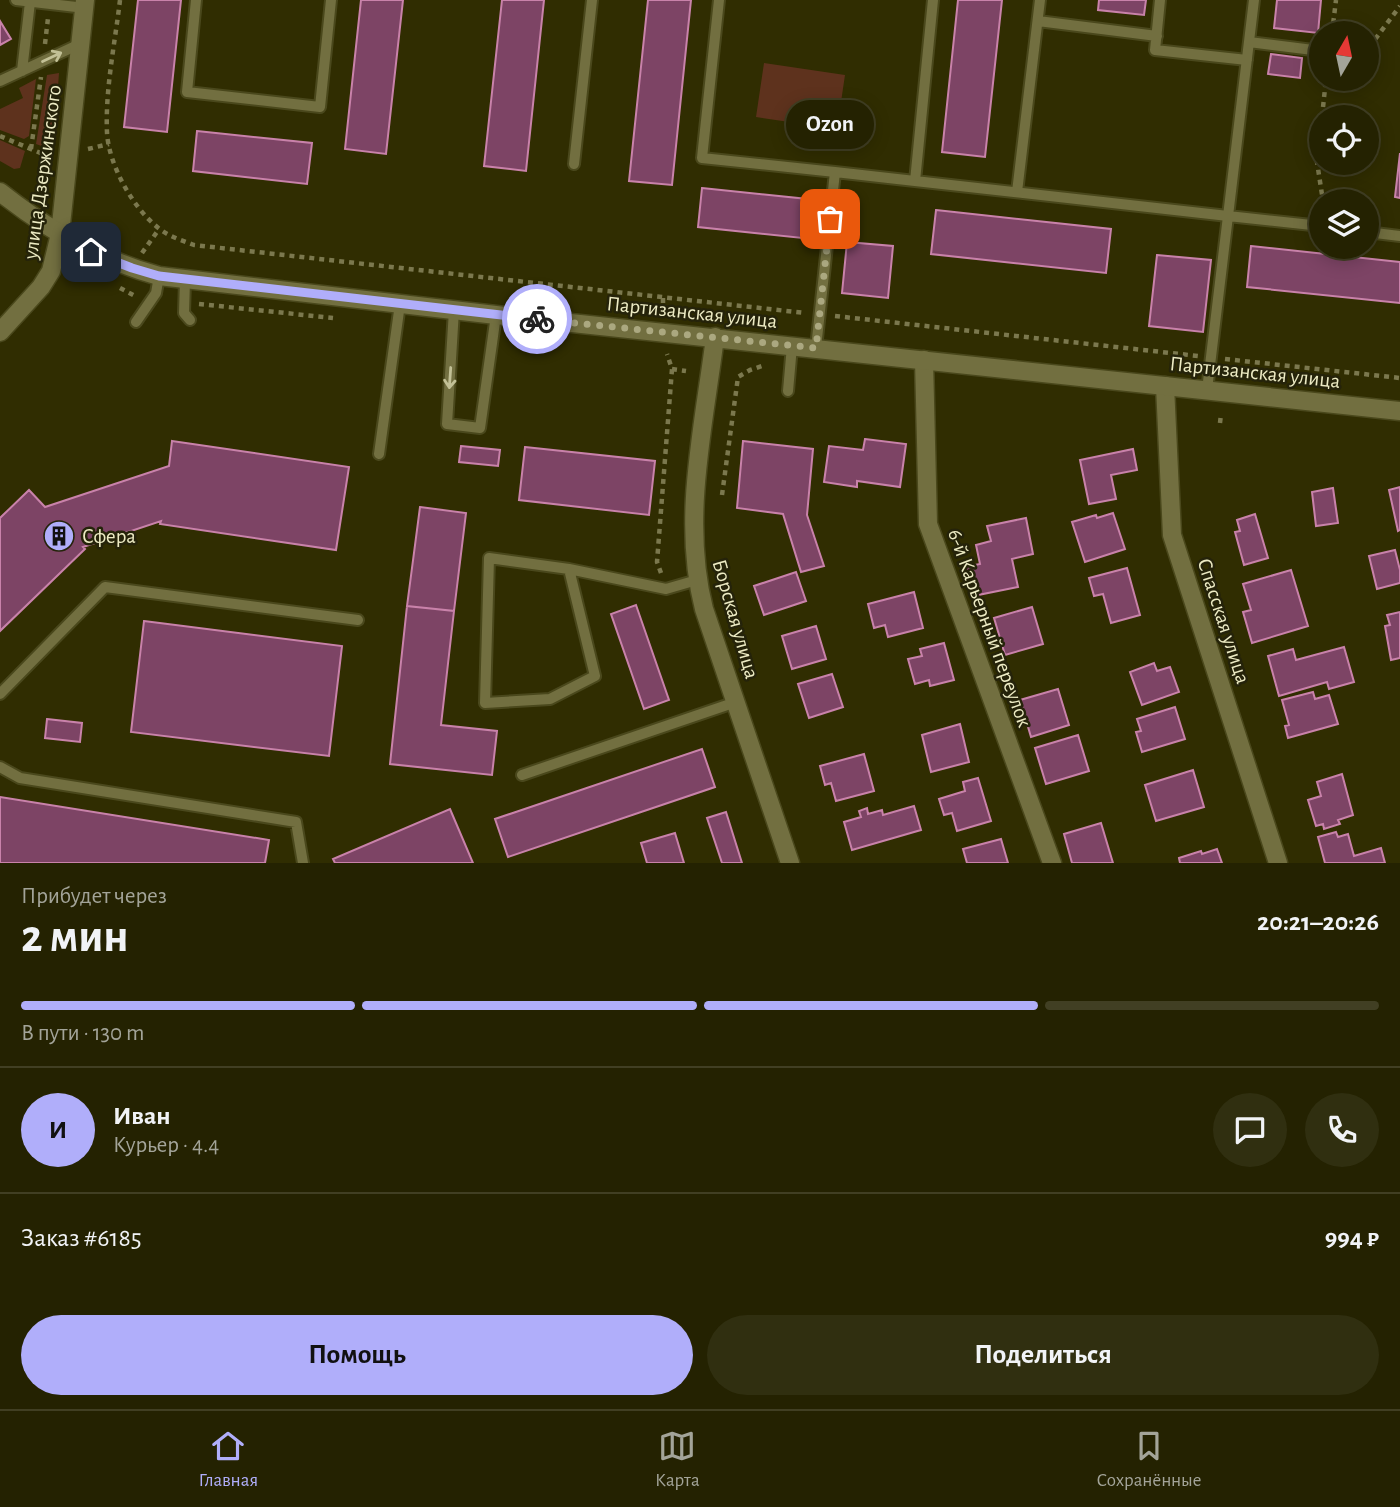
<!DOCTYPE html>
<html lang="ru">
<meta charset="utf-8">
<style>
:root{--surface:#242201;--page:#302f10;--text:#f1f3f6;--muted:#a3a499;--line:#413f23;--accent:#b0aefa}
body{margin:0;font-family:"Alegreya Sans",sans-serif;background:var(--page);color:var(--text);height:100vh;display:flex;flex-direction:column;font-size:26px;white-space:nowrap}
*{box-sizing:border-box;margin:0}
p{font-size:23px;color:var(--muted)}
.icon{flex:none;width:38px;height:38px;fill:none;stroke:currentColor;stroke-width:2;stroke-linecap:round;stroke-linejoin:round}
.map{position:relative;height:863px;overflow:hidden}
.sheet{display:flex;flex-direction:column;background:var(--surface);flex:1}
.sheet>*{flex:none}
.needle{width:46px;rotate:9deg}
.tools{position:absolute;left:1309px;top:21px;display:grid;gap:14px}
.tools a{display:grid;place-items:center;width:70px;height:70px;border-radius:50%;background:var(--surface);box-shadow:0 4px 18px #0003,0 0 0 2px var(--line);font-size:35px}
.pin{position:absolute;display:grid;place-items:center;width:60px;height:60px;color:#fff;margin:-30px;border-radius:14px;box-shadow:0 4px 10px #0006}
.courier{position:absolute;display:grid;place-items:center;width:70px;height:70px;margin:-35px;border:5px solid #b0aefa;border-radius:50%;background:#fff;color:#222;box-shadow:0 2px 9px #0007}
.bubble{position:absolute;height:49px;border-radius:24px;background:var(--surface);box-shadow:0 4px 18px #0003,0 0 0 2px var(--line);font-size:23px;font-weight:600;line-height:49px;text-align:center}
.summary em{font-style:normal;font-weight:600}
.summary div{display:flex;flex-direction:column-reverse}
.summary{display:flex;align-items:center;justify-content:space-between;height:119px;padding:0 21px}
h1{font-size:46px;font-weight:600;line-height:52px}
.bar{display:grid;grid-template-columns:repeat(4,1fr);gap:10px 7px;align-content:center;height:84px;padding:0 21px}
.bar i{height:9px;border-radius:5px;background:var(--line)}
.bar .active{background:var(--accent)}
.bar p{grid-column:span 4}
.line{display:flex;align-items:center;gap:18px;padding:0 21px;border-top:2px solid var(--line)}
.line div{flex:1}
.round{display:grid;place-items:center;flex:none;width:74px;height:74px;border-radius:37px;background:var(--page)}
.button{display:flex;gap:14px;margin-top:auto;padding:14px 21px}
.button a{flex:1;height:80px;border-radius:42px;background:var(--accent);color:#111;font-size:28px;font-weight:600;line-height:80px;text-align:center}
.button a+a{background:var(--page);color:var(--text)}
.tabs{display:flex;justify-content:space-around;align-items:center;height:98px;border-top:2px solid var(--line);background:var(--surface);font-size:19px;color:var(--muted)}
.tabs a{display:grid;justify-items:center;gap:4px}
.tabs .active{color:var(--accent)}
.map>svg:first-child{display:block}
.green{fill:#5e321d}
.building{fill:#7d4465;stroke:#c982aa;stroke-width:2}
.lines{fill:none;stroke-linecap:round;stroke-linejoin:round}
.service-casing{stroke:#4a481c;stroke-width:14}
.minor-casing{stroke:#4a481c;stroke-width:21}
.tertiary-casing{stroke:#4a481c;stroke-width:21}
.path{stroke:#7b784e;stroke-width:4.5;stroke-dasharray:5 5;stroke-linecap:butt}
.service{stroke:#726f40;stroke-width:10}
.minor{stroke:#726f40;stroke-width:18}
.tertiary{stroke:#726f40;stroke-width:18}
.oneway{stroke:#c2c096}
.done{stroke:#aba880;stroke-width:7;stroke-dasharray:0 12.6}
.route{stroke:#b0aefa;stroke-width:9}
.labels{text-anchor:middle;stroke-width:5;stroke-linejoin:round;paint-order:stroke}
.street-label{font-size:21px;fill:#edebc4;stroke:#25230a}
.poi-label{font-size:21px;fill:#edebc4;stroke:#25230a;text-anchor:start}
</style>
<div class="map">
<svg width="1400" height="863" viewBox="0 0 1400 863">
<rect width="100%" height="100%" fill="#302d01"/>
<!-- green -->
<path class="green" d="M764,63L845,75L837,129L756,117Z
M59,73L55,129L50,149L36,144L47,75Z
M36,79L29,136L24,139L0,130V109L23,98L19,88Z
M0,140L25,151L20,168L14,169L0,161Z"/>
<!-- building -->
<path class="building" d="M138,0H181L167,132L124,127Z
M361,0H403L386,154L345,149Z
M502,0H544L526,171L484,166Z
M648,0H691L672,185L629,181Z
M958,0H1002L985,157L942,152Z
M1099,0H1146L1144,15L1098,10Z
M1277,0H1321L1318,33L1274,28Z
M0,21L11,39L0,45Z
M1271,54L1302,58L1300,78L1268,74Z
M197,131L312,143L307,184L193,171Z
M1400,153V198L1395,197Z
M702,188L817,200L812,239L698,227Z
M936,210L1111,229L1106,273L931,254Z
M847,242L893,246L888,298L842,293Z
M1251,246L1400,262V303L1247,287Z
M1157,255L1211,260L1203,332L1149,326Z
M865,439L906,444L900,487L857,481V487L824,482L829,446L863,450Z
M172,441L349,467L336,550L160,524L161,521L83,547L85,549L0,631V518L29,490L45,507L169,466Z
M743,441L813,449L807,515L824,566L801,572L783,514L737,508Z
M461,446L500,450L498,466L459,462Z
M525,447L655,461L649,515L519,500Z
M1133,449L1137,470L1111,475L1116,499L1089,504L1080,460Z
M1400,487V530L1398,531L1389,490Z
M1333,488L1338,523L1316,526L1312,492Z
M420,507L466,513L454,611L407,606Z
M1113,513L1125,549L1085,562L1072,522L1096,515L1097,518Z
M1255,514L1268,558L1244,565L1235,532L1240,531L1237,520Z
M1026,518L1033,554L1012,559L1018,587L978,595L975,584L968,585L964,567L980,564L976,545L991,541L987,526Z
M1395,550L1400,570V583L1377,589L1369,556Z
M1127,568L1140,615L1111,623L1103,594L1094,596L1089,578Z
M1291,570L1308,626L1252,643L1243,612L1251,610L1243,584Z
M796,572L806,601L764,615L754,586Z
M914,592L923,628L888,637L885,625L874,628L868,604Z
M636,605L669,700L644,709L611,614Z
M407,606L454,611L441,725L497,731L492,775L390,764Z
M1032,607L1043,644L1005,655L994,618Z
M1400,612V658L1391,660L1385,626L1390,625L1387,615Z
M144,621L342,646L329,756L131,732Z
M816,626L826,659L792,669L782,636Z
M944,643L954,680L930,686L929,680L915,684L908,659L922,656L920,649Z
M1344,647L1354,682L1329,689L1327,682L1279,696L1268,656L1293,649L1296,660Z
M1154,663L1157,671L1170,667L1179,692L1142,705L1130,672Z
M832,674L843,707L809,718L798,684Z
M1058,689L1069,725L1031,737L1020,700Z
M1313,692L1315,699L1329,695L1338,724L1288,738L1285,726L1289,725L1282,700Z
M1175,707L1185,739L1142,752L1136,732L1141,731L1137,719Z
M47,719L82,723L80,742L45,738Z
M960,724L969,762L931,772L922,735Z
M1078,735L1089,771L1046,784L1035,748Z
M702,749L715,787L508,857L495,819Z
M864,754L874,791L836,801L831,783L825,785L820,766Z
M1193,770L1204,807L1156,821L1145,785Z
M1342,774L1353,815L1338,820L1340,824L1324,829L1323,824L1316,826L1308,800L1321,796L1317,782Z
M978,778L991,821L957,831L952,813L944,815L939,799L965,791L963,782Z
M0,797L269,840L265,863H0Z
M914,806L921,830L852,850L844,822L861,817L859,811L867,808L868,814L882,810L883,815Z
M450,809L473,863H335L333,859Z
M726,812L742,863H722L707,818Z
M1101,823L1113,863H1072L1064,834Z
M1336,832L1338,837L1348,834L1354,856L1381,848L1385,863H1325L1318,837Z
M675,833L684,863H647L641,843Z
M1001,839L1008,863H967L963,849Z
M1217,849L1222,863H1180L1179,858L1201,851L1202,854Z"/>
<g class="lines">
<!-- service casing -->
<g class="service-casing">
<path id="service" d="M16,0L85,8
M196,0L187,92L320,107L331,0
M719,0L702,158L835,172
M1160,0L1155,50L1247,60
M1254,0L1228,216L1321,226
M1038,21L1157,36
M1249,42L1321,51
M22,71L30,2
M0,81L82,43
M574,164L592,0
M915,181L1228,216L1207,390
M1017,192L1040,0
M1367,232L1400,236
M185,280L184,313L190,320
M454,310L447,424L480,428L496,315
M136,322L156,293L159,276
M816,348L835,172L915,181L933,0
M788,391L792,346
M379,454L400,304
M569,569L595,676L550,699L485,703L489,558L569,569L666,589L697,580
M0,694L105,587L358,620
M0,767L20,778L296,822L303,863
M522,775L736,702"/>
</g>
<!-- minor casing -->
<g class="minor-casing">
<path id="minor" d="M60,234L85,0
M924,360L928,524L1052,863
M1165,386L1172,535L1278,863"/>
</g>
<!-- tertiary casing -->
<g class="tertiary-casing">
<path id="tertiary" d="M0,192C48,230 100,260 159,276L496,315L1400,411
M0,332L41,287L51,271L60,234
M715,337C704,426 681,520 704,609L790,863"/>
</g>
<!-- path -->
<path class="path" d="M120,0C115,43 105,90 107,133C109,165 132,206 156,226C167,236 181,240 194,245L805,313
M1332,33L1336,0
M45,44L48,18
M1367,44L1373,42L1400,6
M1322,117L1326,79
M1321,120L1317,162L1323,201
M0,136L50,157
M31,149L41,77
M88,149L109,144
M142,253L159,229
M120,288L135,296
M199,304L333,318
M663,313V297
M835,316L1198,356
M1225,359L1400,378
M672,369L686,371
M1220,423L1221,414
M722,495L738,377L750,370L765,365
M661,573L657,562L672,369L667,354"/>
<!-- service -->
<use href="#service" class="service"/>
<!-- minor -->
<use href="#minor" class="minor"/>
<!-- tertiary -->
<use href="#tertiary" class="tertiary"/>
</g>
<!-- one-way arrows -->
<defs><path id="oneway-shaft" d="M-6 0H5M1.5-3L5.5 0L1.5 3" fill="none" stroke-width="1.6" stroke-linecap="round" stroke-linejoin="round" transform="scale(1.75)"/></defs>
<g class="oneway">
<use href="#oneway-shaft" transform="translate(52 57) rotate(-25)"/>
<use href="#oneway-shaft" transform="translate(450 378) rotate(94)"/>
</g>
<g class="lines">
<!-- done -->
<path class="done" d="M537,319L816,348L830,219"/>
<!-- route -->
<path class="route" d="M91,252L132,268L159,276L537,319"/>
</g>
<!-- icons -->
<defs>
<g id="building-disc" transform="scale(1.575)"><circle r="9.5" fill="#b0aefa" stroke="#25230a"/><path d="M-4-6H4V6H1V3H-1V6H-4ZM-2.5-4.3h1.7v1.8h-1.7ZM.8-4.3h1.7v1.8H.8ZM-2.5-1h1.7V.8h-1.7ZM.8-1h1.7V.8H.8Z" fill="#111"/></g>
</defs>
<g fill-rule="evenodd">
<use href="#building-disc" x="59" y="536"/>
</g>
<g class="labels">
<!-- street labels -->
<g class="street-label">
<text transform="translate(42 172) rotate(-82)" y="7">улица Дзержинского</text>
<text transform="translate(692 312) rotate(6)" y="7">Партизанская улица</text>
<text transform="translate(1255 372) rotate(6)" y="7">Партизанская улица</text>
<text transform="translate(736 619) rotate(74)" y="7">Борская улица</text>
<text transform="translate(1224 621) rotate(72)" y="7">Спасская улица</text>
<text transform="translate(990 628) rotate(70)" y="7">6-й Карьерный переулок</text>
</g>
<!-- poi labels -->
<g class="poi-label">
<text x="82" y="543">Сфера</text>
</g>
</g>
</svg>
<div class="tools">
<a><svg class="needle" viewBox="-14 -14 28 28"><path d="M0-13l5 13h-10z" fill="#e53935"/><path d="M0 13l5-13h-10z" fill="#a3a499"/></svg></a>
<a><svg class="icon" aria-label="locate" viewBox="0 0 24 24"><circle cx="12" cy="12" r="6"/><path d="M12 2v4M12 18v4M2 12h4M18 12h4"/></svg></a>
<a><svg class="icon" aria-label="layers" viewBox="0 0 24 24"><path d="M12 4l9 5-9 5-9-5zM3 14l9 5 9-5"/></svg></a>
</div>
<div class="pin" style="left:830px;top:219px;background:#ea580c"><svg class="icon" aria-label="bag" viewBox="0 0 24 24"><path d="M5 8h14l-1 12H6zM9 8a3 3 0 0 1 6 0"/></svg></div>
<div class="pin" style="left:91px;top:252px;background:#1f2937"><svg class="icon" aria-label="home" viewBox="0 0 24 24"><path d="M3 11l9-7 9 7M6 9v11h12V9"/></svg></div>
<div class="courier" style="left:537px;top:319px"><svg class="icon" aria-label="bike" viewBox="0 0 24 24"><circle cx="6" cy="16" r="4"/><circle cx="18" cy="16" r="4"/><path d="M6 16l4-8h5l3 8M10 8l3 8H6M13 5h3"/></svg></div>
<div class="bubble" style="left:786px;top:100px;width:88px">Ozon</div>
</div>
<section class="sheet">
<div class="summary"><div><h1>2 мин</h1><p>Прибудет через</p></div><em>20:21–20:26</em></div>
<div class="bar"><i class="active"></i><i class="active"></i><i class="active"></i><i></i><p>В пути · 130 m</p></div>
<div class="line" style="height:126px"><b class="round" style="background:var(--accent);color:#111">И</b><div><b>Иван</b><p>Курьер · 4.4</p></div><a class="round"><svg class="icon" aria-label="chat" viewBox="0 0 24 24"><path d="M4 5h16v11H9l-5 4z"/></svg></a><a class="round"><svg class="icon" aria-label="phone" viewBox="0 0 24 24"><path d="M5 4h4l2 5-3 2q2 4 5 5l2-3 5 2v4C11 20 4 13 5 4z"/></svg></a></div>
<div class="line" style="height:91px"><div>Заказ #6185</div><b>994 ₽</b></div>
<div class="button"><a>Помощь</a><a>Поделиться</a></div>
</section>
<nav class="tabs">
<a class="active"><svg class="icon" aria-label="home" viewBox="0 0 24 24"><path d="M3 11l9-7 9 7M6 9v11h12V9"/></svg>Главная</a>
<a><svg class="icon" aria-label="map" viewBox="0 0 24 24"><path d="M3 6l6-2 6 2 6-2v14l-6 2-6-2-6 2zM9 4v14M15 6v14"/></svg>Карта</a>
<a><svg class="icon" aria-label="saved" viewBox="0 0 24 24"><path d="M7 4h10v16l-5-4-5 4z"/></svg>Сохранённые</a>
</nav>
